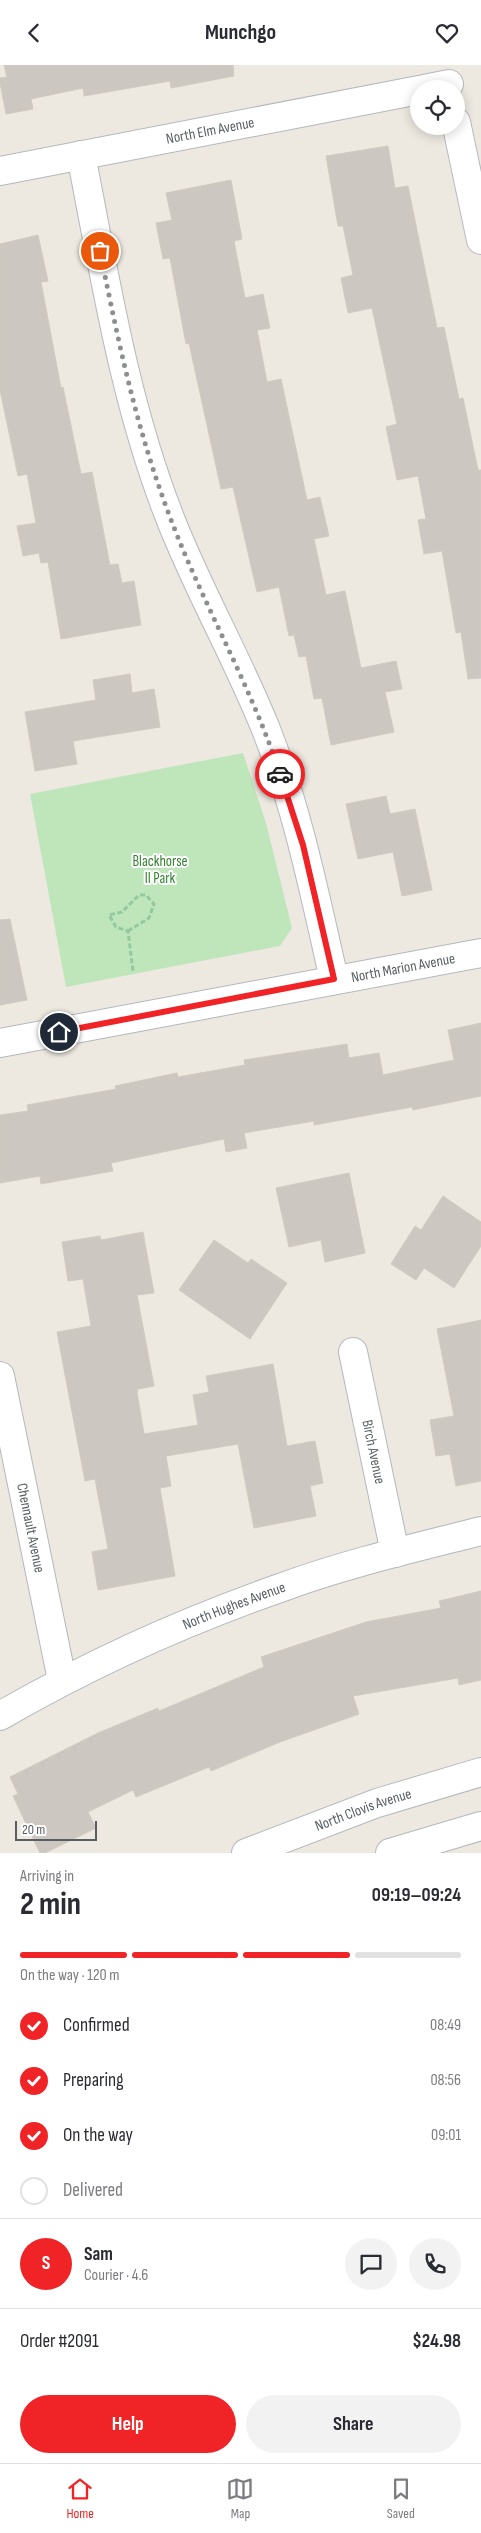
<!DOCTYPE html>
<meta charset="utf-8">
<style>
:root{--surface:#fff;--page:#f2f2f3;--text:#2b2b33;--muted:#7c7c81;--line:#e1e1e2;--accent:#f02426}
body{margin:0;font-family:"Sofia Sans Condensed",sans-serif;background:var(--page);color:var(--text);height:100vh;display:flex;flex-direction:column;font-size:19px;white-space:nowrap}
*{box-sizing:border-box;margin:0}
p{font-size:16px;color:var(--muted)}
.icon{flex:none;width:28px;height:28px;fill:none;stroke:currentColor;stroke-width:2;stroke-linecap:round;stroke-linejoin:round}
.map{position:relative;height:1788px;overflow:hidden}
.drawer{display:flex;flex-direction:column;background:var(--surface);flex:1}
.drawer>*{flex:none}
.controls{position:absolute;left:410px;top:15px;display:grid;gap:10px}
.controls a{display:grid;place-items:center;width:55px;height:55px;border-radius:50%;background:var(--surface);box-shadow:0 2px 12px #0003;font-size:25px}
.scale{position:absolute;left:15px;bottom:12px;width:82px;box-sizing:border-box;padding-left:5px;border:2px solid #595e62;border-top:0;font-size:14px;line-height:18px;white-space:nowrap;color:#595e62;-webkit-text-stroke:4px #fff;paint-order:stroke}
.pin{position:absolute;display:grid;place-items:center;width:42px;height:42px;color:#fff;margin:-21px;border:2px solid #fff;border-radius:50%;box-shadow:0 1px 5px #0007}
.courier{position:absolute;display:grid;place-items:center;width:50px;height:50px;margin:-25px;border:4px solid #f02426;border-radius:50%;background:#fff;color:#222;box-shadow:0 1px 6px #0007}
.summary em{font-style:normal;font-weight:700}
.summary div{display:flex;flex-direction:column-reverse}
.summary{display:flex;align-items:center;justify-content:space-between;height:85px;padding:0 20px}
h1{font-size:32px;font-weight:700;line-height:38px}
.bar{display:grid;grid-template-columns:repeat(4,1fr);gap:8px 5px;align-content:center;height:60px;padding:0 20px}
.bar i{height:6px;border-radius:4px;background:var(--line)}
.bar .active{background:var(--accent)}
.bar p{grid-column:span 4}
.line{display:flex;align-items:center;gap:12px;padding:0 20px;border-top:1px solid var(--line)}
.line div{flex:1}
.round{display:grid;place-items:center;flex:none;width:52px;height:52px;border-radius:26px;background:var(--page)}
ol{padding:0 20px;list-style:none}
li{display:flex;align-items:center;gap:15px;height:55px}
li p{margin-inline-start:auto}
li .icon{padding:5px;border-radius:50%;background:var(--accent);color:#fff;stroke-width:4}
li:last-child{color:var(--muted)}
li i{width:28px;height:28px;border:2px solid var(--line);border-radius:50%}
.action{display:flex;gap:10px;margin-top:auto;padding:10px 20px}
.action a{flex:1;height:58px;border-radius:30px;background:var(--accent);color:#fff;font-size:20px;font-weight:700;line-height:58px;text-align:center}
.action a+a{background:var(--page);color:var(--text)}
header{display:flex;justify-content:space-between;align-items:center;height:65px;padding:0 20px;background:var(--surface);font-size:22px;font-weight:700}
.dock{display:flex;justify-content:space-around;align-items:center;height:70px;border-top:1px solid var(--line);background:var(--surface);font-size:14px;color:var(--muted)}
.dock a{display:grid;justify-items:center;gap:2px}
.dock .active{color:var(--accent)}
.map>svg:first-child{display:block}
.green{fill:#bfe6bb}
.building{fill:#cdc7c2;stroke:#d2cabf}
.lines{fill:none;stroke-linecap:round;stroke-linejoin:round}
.street-casing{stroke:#b4b8bc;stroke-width:30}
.secondary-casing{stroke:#b4b9be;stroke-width:30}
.path{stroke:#94c89e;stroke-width:3;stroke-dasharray:5 2.5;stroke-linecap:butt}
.street{stroke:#fff;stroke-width:28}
.secondary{stroke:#fff;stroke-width:28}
.done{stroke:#8d8f8e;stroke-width:5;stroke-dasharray:0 9}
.route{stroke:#f02426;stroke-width:6}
.labels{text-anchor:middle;stroke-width:4;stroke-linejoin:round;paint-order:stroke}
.street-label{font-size:15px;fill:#595e62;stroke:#fff}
.park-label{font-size:15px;fill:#348330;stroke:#fff}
</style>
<header><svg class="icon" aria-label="back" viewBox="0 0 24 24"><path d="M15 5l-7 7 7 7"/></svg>Munchgo<svg class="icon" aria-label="heart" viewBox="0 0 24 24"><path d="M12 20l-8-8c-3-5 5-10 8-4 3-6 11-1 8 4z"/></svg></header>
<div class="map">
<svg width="481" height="1788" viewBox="0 0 481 1788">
<rect width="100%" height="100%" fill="#ede9e1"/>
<!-- green -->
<path class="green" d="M243,688L266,758L292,863L280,881L66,922L30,729Z"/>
<!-- building -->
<path class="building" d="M4,0H233L234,11L171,23L170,16L84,31L83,23L31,34L33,44L6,49L0,18V13L7,12Z
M388,81L395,123L408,121L437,263L444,262L459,334L463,333L478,405H481V613L468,614L461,567L456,568L442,486L424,489L418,455L426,454L418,411L397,415L386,362L397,359L372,243L348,248L341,213L353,210L343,161H338L326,91Z
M231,115L242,174L234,176L245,233L263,229L270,263L257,265L267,317L281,314L307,435L320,432L329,471L314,474L326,530L345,526L361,603L396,596L402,624L385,627L394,667L331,680L322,633L314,634L306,591L299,592L294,570L289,571L279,522L257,527L233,422L221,424L189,278L186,279L170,193L163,194L156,158L172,155L166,128Z
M38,170L48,216L41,217L61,323L63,322L81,409L92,407L110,500L118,499L122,518L134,516L141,560L61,574L48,497L41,498L39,488L23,491L17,461L36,458L27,409L18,411L0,325V179Z
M130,609L132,628L154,624L160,662L73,676L77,699L35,706L25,647L96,635L93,615Z
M386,731L390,749L415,744L432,825L402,831L393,787L358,794L346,739Z
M10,854L27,935L0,940V855Z
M481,958V1031L413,1045L412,1042L314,1060V1056L244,1068L247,1083L226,1087L224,1074L111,1098L113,1106L41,1119L40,1111L0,1118V1050L28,1046L27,1040L116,1024L115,1021L177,1008L178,1012L245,1000L244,995L347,979L349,993L379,988L383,1010L454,995L448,965Z
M349,1108L365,1188L325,1197L321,1175L289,1182L276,1123Z
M443,1131L481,1157V1181L454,1223L424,1203L416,1215L391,1199L415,1161L421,1165Z
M143,1167L154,1228L137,1230L154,1321L138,1324L137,1327L144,1369L198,1360L193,1330L209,1327L206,1311L273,1299L287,1381L315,1376L323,1418L310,1421L316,1451L254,1463L238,1379L166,1391L171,1421L160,1423L175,1511L98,1525L92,1487L108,1484L95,1414L85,1416L57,1267L91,1261L83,1214L68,1216L62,1177L100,1171L101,1175Z
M214,1175L248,1198L251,1194L287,1218L250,1274L179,1225Z
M481,1255V1416L456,1421L450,1389L436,1391L430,1355L454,1351L437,1264Z
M481,1526V1615L459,1620L458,1613L353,1631L359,1649L280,1677L211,1706L209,1702L136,1732L133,1725L88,1747L96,1763L45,1788H40L13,1731L18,1729L10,1712L98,1668L158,1643L159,1646L264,1602L261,1592L366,1557L441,1543L439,1536Z"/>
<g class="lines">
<!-- street casing -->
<g class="street-casing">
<g id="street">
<path d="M424,24L449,19"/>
<path d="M456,57L481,175"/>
<path d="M81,90C105,212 124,336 170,453C198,525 238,594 267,667C298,746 315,831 334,914"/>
<path id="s1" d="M0,106L419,25"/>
<path id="s2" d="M0,978L481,888"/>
<path id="s3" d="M353,1287L395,1488"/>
<path id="s4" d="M0,1311L62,1615"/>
<path id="s5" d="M0,1651C88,1600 183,1557 280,1523C345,1499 414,1483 481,1466"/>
</g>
</g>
<!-- secondary casing -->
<g class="secondary-casing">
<g id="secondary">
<path id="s6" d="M246,1788L377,1738L481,1707"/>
<path d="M390,1788L481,1761"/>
</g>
</g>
<!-- path -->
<path class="path" d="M128,866L149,853L154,839L146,830H139L122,847L109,850L116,862L128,866L133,906"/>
<!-- street -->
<use href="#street" class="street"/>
<!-- secondary -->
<use href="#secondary" class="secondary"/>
</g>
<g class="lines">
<!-- done -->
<path class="done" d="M100,186C118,276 137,366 170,452C203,540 251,620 280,709"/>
<!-- route -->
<path class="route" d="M59,967L334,914L303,780L280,709"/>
</g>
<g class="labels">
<!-- street labels -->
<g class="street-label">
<text dy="5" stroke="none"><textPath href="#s1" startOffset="214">North Elm Avenue</textPath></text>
<text dy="5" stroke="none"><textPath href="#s2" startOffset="410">North Marion Avenue</textPath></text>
<text dy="5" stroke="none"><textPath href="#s3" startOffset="102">Birch Avenue</textPath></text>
<text dy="5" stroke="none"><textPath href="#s4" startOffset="155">Chennault Avenue</textPath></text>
<text dy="5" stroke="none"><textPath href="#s5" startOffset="259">North Hughes Avenue</textPath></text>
<text dy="5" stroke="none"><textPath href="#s6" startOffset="125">North Clovis Avenue</textPath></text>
</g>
<!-- park labels -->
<g class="park-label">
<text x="160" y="801">Blackhorse<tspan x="160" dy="17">II Park</tspan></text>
</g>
</g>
</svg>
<div class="controls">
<a><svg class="icon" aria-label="locate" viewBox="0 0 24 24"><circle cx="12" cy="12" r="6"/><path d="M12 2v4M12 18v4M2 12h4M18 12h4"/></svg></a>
</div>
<div class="scale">20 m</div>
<div class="pin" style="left:100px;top:186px;background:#ea580c"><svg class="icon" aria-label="bag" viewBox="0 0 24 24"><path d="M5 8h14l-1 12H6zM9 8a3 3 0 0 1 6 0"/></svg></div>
<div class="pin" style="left:59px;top:967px;background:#1f2937"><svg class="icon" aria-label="home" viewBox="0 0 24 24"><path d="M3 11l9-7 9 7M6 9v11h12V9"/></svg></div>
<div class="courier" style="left:280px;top:709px"><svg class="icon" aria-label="car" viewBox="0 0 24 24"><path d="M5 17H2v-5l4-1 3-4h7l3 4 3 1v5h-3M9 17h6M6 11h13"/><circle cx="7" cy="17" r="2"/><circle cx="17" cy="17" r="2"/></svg></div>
</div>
<section class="drawer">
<div class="summary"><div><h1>2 min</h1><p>Arriving in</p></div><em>09:19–09:24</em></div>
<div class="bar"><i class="active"></i><i class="active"></i><i class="active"></i><i></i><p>On the way · 120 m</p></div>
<ol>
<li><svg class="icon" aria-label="check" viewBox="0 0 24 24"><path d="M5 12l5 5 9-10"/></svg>Confirmed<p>08:49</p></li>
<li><svg class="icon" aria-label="check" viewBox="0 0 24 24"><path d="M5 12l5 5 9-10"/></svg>Preparing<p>08:56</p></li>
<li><svg class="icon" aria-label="check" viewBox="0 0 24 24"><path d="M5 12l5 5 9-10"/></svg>On the way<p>09:01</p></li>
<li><i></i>Delivered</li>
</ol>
<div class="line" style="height:90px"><b class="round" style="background:var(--accent);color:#fff">S</b><div><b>Sam</b><p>Courier · 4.6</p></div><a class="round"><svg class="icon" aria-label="chat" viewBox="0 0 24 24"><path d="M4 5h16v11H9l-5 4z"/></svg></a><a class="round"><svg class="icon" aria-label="phone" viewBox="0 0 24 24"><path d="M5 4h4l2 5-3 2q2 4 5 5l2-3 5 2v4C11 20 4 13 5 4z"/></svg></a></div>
<div class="line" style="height:65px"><div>Order #2091</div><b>$24.98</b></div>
<div class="action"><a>Help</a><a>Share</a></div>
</section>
<nav class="dock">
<a class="active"><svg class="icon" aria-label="home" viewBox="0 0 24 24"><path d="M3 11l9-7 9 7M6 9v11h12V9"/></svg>Home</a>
<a><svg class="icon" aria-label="map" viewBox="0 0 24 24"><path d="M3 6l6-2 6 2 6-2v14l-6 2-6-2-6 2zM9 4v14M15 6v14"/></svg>Map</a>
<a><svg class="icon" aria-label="saved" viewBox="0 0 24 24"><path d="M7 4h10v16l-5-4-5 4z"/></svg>Saved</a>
</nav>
